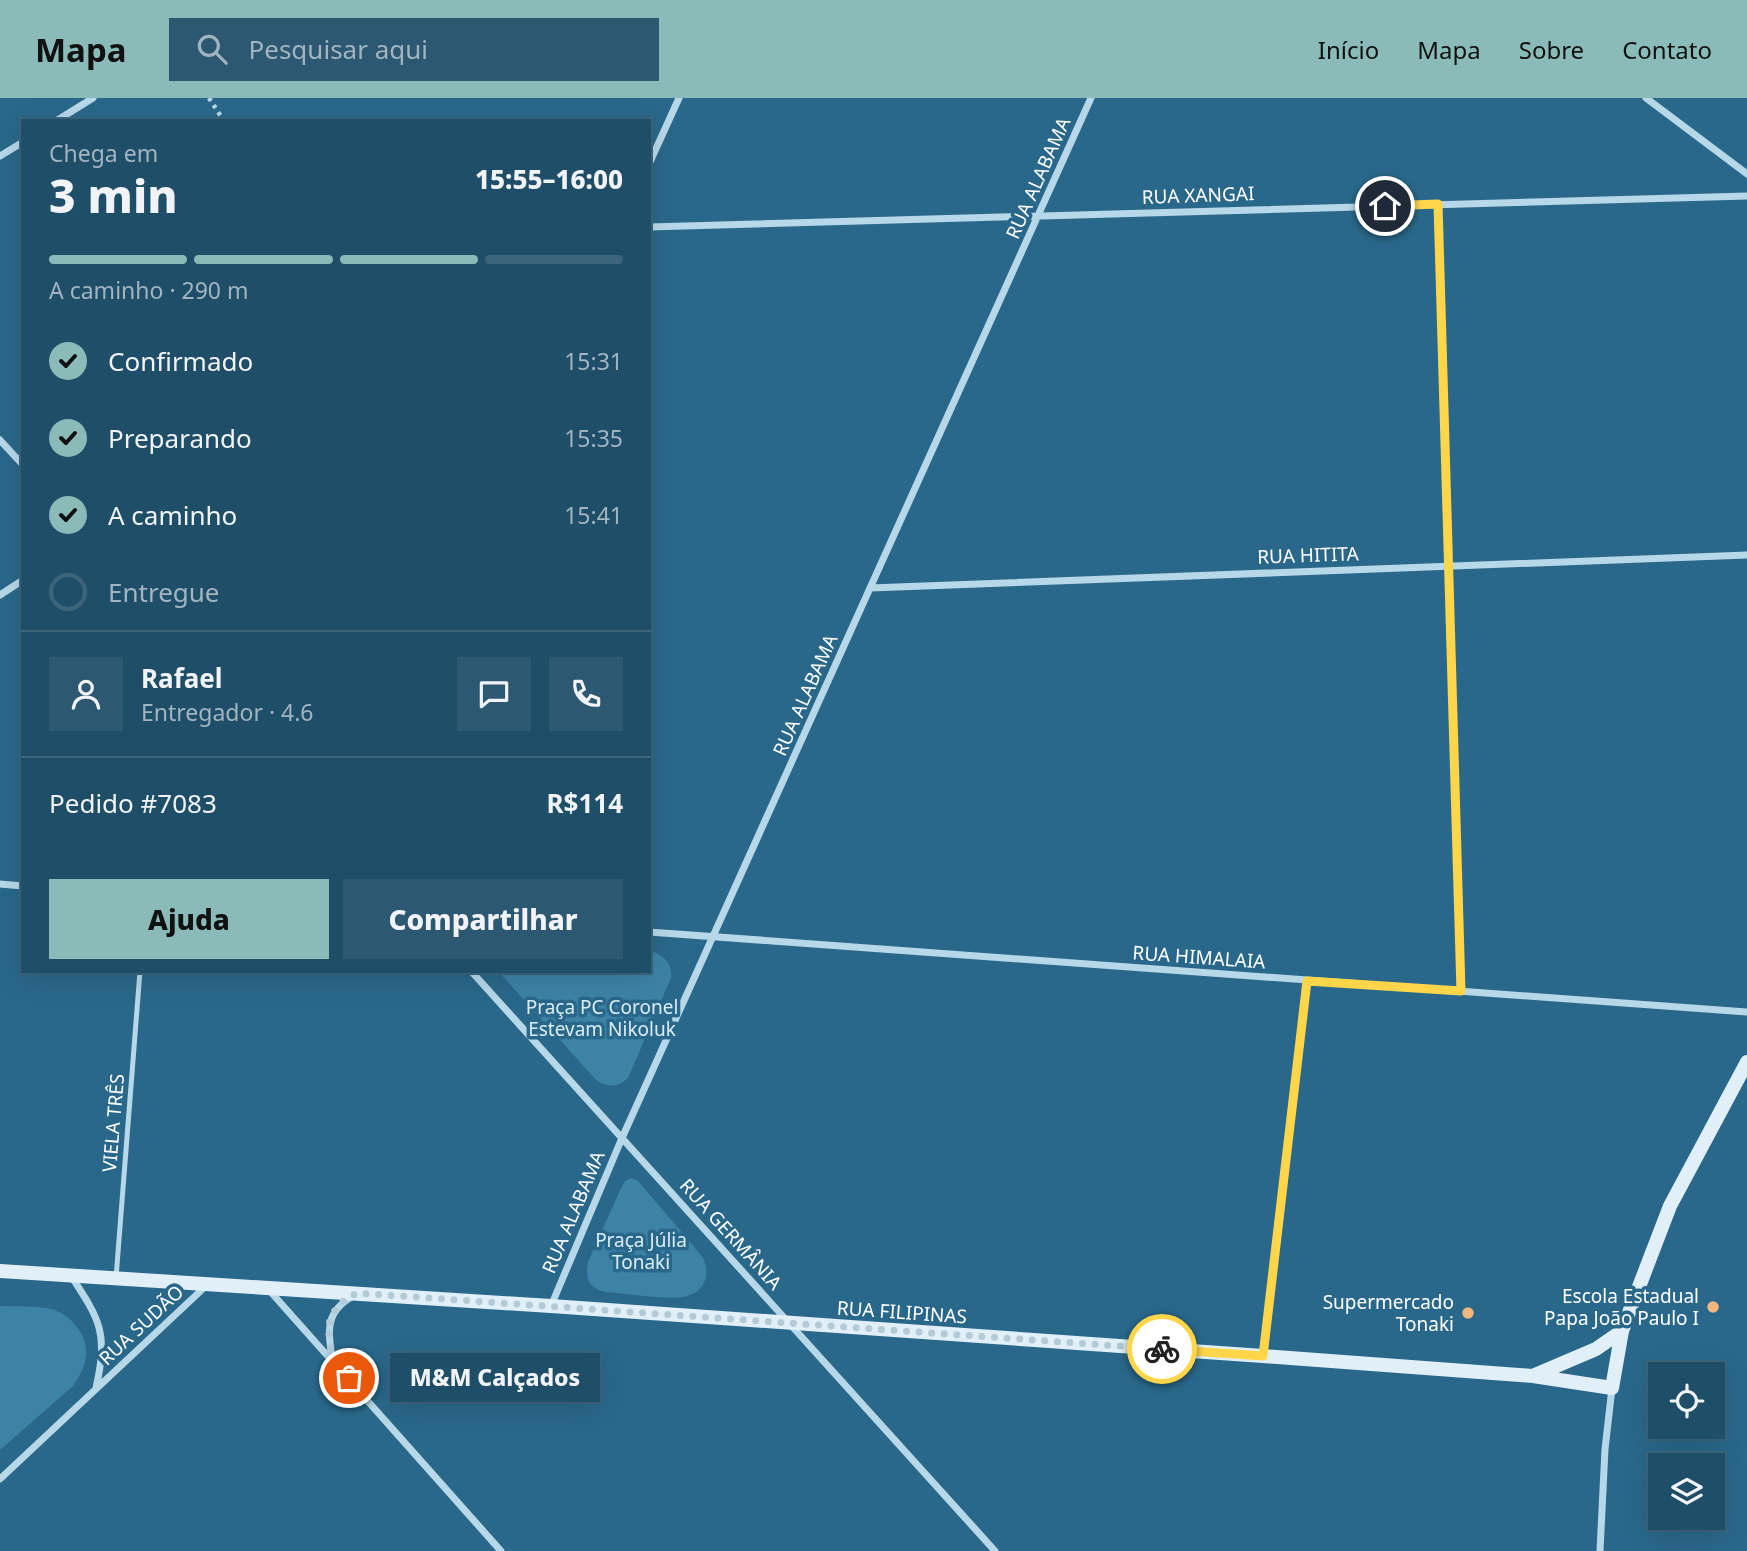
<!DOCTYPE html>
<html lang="pt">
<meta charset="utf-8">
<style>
:root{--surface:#1f4e68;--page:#2c5871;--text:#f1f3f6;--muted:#a1b4c0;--line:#3c657c;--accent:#8bbbb9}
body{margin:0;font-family:"Noto Sans",sans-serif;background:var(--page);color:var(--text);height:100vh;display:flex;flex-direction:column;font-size:26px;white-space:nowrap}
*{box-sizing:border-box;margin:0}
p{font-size:23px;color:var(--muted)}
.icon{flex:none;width:38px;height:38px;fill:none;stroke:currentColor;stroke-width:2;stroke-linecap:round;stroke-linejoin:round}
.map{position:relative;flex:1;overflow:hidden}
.drawer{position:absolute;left:21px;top:21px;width:630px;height:854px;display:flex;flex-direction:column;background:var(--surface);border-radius:0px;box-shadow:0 7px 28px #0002,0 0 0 2px var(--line)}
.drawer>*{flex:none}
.buttons{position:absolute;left:1648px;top:1264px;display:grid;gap:14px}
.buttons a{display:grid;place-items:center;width:77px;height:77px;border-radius:0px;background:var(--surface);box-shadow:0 7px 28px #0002,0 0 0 2px var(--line);font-size:35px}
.pin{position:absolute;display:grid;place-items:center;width:60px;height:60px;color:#fff;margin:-30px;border:4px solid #fff;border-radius:50%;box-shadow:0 2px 7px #0007}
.courier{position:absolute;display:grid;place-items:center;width:70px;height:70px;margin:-35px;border:5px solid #ffd54a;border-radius:50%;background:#fff;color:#222;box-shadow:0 2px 9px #0007}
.bubble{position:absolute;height:49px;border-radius:0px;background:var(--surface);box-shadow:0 7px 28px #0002,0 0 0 2px var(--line);font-size:23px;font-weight:800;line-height:49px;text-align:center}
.head em{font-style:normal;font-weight:800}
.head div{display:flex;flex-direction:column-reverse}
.head{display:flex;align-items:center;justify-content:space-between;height:119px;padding:0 28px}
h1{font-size:46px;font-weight:800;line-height:52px}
.bar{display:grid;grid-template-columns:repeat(4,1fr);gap:10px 7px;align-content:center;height:84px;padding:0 28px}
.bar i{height:9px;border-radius:5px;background:var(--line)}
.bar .selected{background:var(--accent)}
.bar p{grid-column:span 4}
.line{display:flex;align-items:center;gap:18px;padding:0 28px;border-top:2px solid var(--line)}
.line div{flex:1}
.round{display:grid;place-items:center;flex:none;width:74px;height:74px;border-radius:0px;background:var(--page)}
ol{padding:0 28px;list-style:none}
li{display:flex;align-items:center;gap:21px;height:77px}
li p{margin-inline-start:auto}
li .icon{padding:7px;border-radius:50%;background:var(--accent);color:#111;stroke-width:4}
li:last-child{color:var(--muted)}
li i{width:38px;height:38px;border:4px solid var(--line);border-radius:50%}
.primary-button{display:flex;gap:14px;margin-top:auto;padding:14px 28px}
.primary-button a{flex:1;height:80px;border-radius:0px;background:var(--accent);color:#111;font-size:28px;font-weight:800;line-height:80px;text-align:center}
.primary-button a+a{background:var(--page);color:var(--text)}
header{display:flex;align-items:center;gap:42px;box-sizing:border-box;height:98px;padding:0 35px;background:var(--accent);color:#111}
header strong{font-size:33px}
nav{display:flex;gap:38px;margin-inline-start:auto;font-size:24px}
.search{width:490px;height:63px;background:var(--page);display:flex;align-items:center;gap:18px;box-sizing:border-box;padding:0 24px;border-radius:0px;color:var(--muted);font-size:26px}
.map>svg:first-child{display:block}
.green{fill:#3d83a7}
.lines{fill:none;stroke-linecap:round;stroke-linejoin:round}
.path{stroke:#b7d8e9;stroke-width:4.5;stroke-dasharray:3.5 5;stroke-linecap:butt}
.lane{stroke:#b7d8e9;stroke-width:5}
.street{stroke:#b7d8e9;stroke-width:7}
.secondary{stroke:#e1f0f8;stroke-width:14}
.done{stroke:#b4cad6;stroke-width:7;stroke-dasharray:0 12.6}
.route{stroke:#ffd54a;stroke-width:9}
.poi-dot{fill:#f0b77e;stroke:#29688a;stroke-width:2.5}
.labels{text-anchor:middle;stroke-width:7;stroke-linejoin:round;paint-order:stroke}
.street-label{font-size:19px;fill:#fff;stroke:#29688a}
.park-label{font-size:19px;fill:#dbeef7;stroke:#29688a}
.poi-label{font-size:19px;fill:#fff;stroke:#29688a;text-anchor:end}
</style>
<header>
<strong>Mapa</strong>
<div class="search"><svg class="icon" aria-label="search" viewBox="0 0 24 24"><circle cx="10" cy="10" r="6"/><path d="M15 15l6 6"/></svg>Pesquisar aqui</div>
<nav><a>Início</a><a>Mapa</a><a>Sobre</a><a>Contato</a></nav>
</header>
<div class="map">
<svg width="1747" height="1453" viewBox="0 0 1747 1453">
<rect width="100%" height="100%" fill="#29688a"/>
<!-- green -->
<path class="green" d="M649,853C663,855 673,866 671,880L628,980C618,990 607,989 596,982L498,873H649Z
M631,1080L638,1083L702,1158C712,1176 705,1195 683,1199C667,1202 624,1195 605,1194C588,1190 585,1180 588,1164L621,1090L625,1083Z
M0,1208C17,1209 39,1207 55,1212C62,1215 68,1219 73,1224C92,1246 89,1265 73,1288L0,1352Z"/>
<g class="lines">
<!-- path -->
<path class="path" d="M209,0L224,23"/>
<!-- lane -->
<path class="lane" d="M1438,106L1461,893
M116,1180L140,873
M1263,1255L1307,883"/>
<!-- street -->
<path class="street" d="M1646,0L1747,76
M56,23L93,0
M0,58L23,44
M649,66L679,0
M649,129L1747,98
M0,342L23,367
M870,490L1747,457
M0,497L23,482
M0,786L23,788
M649,834L1747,914
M471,873L995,1453
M71,1178C101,1223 108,1236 96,1290
M269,1192L501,1453
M551,1208L622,1040L1091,0
M332,1260C328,1232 325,1214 353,1198
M0,1381L208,1186
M1600,1453L1605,1351L1612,1290"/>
<!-- secondary -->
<path class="secondary" d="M0,1173L551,1208L1263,1258L1533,1278L1612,1290L1622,1233L1670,1108L1747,964
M1535,1277L1596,1251L1622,1233"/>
</g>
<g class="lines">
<!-- done -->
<path class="done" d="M349,1280L332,1261L328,1228L333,1215L342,1204L357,1195L1162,1251"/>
<!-- route -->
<path class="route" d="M1162,1251L1263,1258L1307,883L1461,893L1438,106L1385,108"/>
</g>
<!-- markers -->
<g class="poi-dot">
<circle cx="1713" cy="1209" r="7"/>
<circle cx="1468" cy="1215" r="7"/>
</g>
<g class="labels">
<!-- street labels -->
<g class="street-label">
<text transform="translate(1038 80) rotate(-66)" y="7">RUA ALABAMA</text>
<text transform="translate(1198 97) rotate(-2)" y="7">RUA XANGAI</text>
<text transform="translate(1308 457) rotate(-2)" y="7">RUA HITITA</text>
<text transform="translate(805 597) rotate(-66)" y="7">RUA ALABAMA</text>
<text transform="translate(1199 859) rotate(4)" y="7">RUA HIMALAIA</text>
<text transform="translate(113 1025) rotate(-85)" y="7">VIELA TRÊS</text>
<text transform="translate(573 1114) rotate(-67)" y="7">RUA ALABAMA</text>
<text transform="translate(731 1136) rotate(48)" y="7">RUA GERMÂNIA</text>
<text transform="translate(902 1214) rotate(4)" y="7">RUA FILIPINAS</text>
<text transform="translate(141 1227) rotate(-43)" y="7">RUA SUDÃO</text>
</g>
<!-- park labels -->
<g class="park-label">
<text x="602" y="916">Praça PC Coronel<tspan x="602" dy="22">Estevam Nikoluk</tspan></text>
<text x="641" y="1149">Praça Júlia<tspan x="641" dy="22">Tonaki</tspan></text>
</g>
<!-- poi labels -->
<g class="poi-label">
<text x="1699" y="1205">Escola Estadual<tspan x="1699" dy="22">Papa João Paulo I</tspan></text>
<text x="1454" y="1211">Supermercado<tspan x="1454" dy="22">Tonaki</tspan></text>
</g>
</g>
</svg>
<div class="buttons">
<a><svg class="icon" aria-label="locate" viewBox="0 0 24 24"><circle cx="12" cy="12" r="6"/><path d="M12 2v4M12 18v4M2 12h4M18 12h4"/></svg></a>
<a><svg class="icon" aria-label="layers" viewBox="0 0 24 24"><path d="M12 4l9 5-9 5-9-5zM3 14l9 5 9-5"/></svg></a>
</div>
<div class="pin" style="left:349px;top:1280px;background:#ea580c"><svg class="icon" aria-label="bag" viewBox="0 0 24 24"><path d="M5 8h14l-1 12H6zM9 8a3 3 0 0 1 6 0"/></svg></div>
<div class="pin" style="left:1385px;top:108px;background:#1f2937"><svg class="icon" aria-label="home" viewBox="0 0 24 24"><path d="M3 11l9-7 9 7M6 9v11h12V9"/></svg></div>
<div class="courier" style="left:1162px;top:1251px"><svg class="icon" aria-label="bike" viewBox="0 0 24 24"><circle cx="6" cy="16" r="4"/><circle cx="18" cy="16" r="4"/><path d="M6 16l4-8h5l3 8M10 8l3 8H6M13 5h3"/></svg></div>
<div class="bubble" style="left:390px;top:1255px;width:210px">M&amp;M Calçados</div>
<section class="drawer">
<div class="head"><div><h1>3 min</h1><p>Chega em</p></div><em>15:55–16:00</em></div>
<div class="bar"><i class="selected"></i><i class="selected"></i><i class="selected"></i><i></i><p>A caminho · 290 m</p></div>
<ol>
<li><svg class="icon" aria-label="check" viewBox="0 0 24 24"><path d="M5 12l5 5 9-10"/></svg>Confirmado<p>15:31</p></li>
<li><svg class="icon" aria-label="check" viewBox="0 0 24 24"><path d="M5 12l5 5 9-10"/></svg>Preparando<p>15:35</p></li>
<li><svg class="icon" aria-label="check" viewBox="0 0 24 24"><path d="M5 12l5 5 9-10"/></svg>A caminho<p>15:41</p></li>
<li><i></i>Entregue</li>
</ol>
<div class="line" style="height:126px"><a class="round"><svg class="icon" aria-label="person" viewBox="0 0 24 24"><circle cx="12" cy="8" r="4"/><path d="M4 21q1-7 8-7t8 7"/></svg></a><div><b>Rafael</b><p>Entregador · 4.6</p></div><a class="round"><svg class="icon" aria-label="chat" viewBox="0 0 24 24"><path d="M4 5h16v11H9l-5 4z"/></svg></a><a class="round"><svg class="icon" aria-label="phone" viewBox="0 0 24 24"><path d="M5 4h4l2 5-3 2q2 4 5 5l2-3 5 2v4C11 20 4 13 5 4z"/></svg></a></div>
<div class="line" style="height:91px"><div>Pedido #7083</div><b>R$114</b></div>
<div class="primary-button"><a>Ajuda</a><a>Compartilhar</a></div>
</section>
</div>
